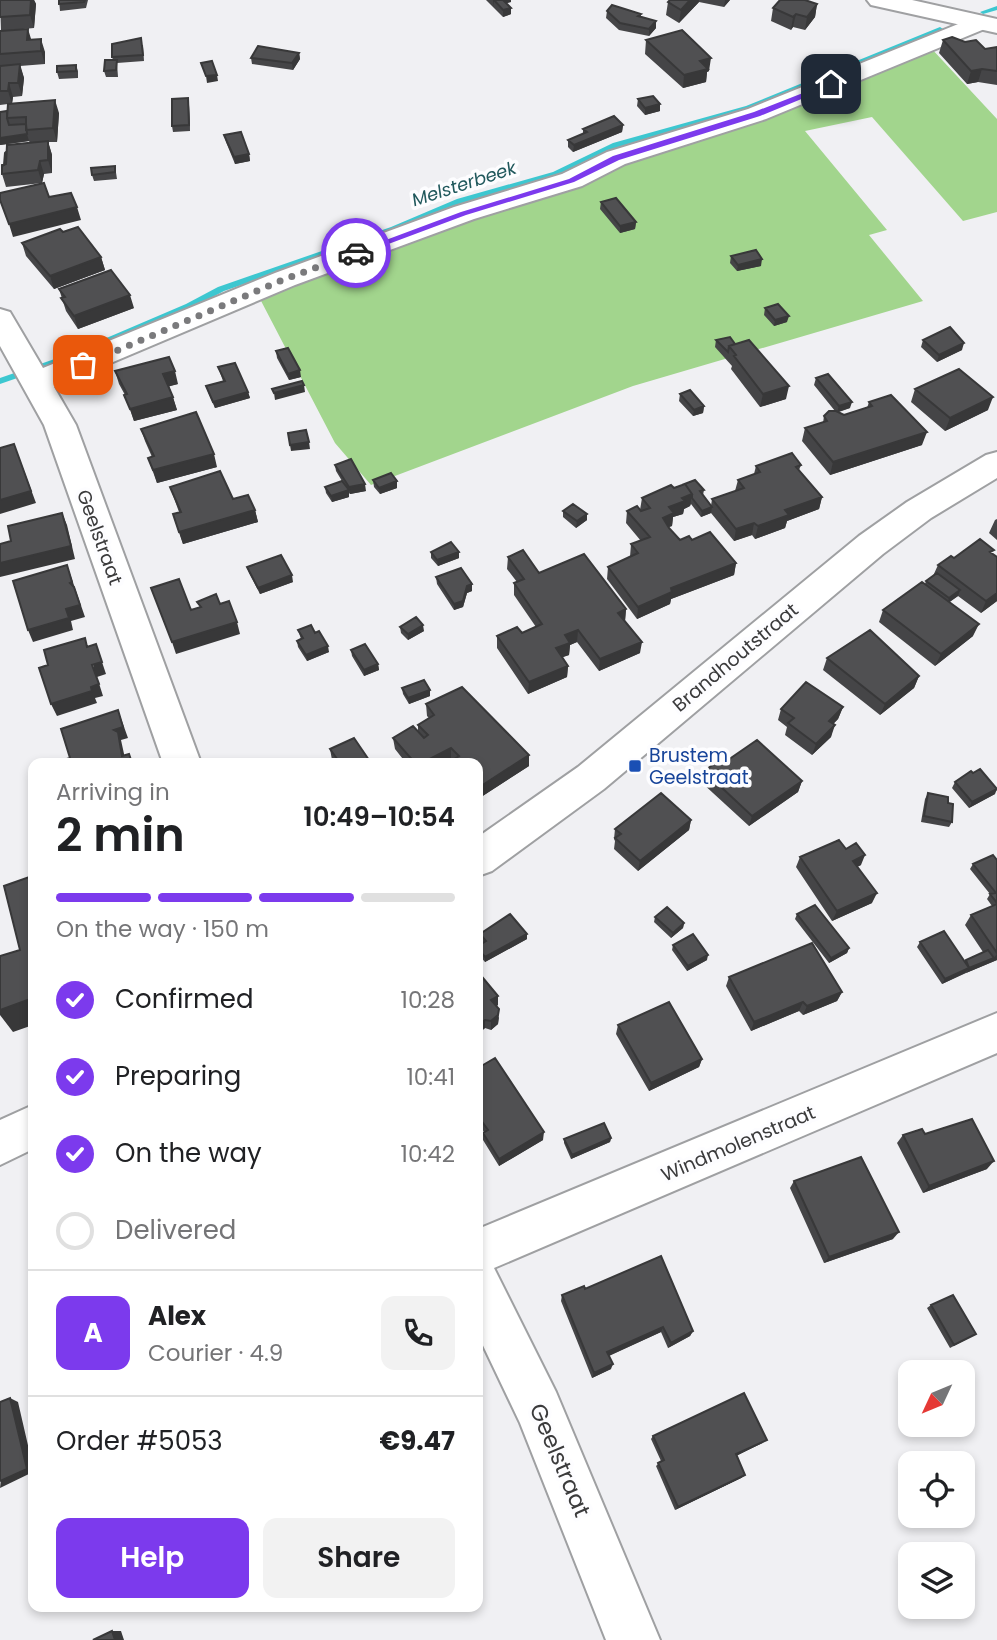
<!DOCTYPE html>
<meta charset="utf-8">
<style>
:root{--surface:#fff;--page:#f2f2f2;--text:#202124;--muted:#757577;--line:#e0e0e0;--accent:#7c3aed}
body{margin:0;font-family:Poppins,sans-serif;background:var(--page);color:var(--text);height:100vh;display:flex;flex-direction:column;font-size:26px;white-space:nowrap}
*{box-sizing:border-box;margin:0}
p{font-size:23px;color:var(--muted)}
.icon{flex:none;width:38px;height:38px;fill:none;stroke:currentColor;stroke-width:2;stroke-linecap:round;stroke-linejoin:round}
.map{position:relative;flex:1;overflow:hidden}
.sheet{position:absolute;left:28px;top:758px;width:455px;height:854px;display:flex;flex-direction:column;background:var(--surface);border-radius:14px;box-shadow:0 4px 10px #0003}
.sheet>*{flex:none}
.needle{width:46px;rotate:226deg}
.controls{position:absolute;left:898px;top:1360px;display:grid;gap:14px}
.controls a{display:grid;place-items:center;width:77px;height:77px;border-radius:14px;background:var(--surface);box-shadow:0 4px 10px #0003;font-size:35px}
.pin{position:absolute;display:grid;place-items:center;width:60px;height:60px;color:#fff;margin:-30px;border-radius:14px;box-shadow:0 4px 10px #0006}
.courier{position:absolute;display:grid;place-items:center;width:70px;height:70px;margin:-35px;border:5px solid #7c3aed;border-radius:50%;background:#fff;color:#222;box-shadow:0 2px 9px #0007}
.headline em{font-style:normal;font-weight:600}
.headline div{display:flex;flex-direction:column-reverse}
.headline{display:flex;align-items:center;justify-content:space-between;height:119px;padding:0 28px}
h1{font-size:46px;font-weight:600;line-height:52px}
.bar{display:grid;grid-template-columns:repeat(4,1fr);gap:10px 7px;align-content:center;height:84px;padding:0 28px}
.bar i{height:9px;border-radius:5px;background:var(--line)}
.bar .active{background:var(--accent)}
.bar p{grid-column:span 4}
.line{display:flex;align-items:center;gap:18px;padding:0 28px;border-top:2px solid var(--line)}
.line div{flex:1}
.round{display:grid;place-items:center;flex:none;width:74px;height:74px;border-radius:14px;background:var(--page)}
ol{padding:0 28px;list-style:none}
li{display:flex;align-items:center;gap:21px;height:77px}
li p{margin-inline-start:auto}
li .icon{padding:7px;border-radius:50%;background:var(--accent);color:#fff;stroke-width:4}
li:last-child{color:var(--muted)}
li i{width:38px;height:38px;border:4px solid var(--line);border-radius:50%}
.cta{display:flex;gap:14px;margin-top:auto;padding:14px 28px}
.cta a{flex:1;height:80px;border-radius:14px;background:var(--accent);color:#fff;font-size:28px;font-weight:600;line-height:80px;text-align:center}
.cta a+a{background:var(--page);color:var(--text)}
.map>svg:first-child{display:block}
.green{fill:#a2d58d}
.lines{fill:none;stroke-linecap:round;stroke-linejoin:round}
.stream{fill:#3dc7d0;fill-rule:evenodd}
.minor-casing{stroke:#9fa0a2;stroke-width:4}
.major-casing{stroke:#9fa0a2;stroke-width:4}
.minor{fill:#fff;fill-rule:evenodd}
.major{fill:#fff;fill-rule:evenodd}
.wall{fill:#454547}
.shaded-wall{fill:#383839}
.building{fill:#505052;stroke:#383839;stroke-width:2}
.route{fill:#7c3aed}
.done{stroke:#7a7a7c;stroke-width:7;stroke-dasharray:0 12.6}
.transit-dot{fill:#1a4fb4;stroke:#fdfdff;stroke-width:2.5}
.labels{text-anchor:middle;stroke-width:7;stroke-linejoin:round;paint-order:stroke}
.far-water-label{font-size:18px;font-style:italic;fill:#20585c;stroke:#fdfdff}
.street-label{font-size:19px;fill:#3b3b3c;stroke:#fdfdff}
.transit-label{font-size:19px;fill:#164399;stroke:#fdfdff;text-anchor:start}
.near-street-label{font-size:23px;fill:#3b3b3c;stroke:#fdfdff}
</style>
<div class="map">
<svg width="997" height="1640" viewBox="0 0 997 1640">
<rect width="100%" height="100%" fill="#f0f0f3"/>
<!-- green -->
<path class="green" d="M930,47L997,119V212L963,221L872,117L805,131L887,230L869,235L923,301L633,386L371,485L335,443L259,297Z"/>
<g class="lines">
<!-- stream -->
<path class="stream" d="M997,6V10L983,14L980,12Z
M940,27L943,29L942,30L750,108L619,147L559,176L463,203L397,231L224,291L192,308L75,358L0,384V378L69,354L186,304L218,287L391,227L457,199L553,172L613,143L746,106Z"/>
<!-- minor casing -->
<g class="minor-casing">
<path id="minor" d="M978,16L987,18L990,23L987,28L766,119L625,164L582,186L474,219L295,285L54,387L76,425L201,763H163L44,425L0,346V309L10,312L43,368L275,273L454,207L562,174L607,152L748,109Z
M997,452V478L931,518L883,554L604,789L492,871L478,876V837L578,767L859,536L907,502L986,455Z
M997,1013V1053L494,1268L556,1392L660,1640H606L520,1423L478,1335V1229Z
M33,1105V1149L0,1165V1120Z"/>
</g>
<!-- major casing -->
<g class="major-casing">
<path id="major" d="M867,0H912L997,19V33L871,5Z"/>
</g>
<!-- minor -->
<use href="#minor" class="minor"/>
<!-- major -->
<use href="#major" class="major"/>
</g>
<!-- wall -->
<path class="wall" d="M0,0H34L36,4L34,28L1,31Z
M59,0H88L86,8L60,11Z
M486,0H511V2L506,3L511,14L503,17Z
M670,0H730L724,7L699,2L679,23L666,15L668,2Z
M817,4L815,17L805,30L793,27L791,30L771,21L773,8Z
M607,11L641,14V17L656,28L649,36L619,30L606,18Z
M0,31L32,40L45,52V64L20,66L24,78L22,96L13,97L12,103L59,113L57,142H48L52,155V173L44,174L42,183L6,187L2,174L4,165L30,143L29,141L0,145L8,104L0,105Z
M646,40L709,71L707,72L706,82L683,88L645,54Z
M943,40L985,49L997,47V85L978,82L967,84L939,53Z
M143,45L144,61L117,63L118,77H106L104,71L113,60L112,57Z
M299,53L300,59L293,70L252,64L251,58Z
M76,65L78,71V78L59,79L57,72Z
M638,99L660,111L645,115L637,106Z
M189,105L190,131L173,132L172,126Z
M623,125L622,132L573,152L568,147V140L583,134V129Z
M224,135L249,154L250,161L235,164L226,142Z
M115,166L117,179L94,181L92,175Z
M601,202L636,222L635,229L620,233L600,209Z
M63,232L101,257L105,270L54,289L26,256L22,243Z
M731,256L761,266L737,271L730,263Z
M59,289L134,308L78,329L66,311Z
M765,308L787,322L774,326L764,315Z
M716,340L735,344L786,399L760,407L731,369L732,366L715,347Z
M923,340L962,350L937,362L921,347Z
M276,351L301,377L289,380L277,358Z
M218,367L248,392L250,398L215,408L208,392L206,386L223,381Z
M115,371L178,384L169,386L177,410L134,421L125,395L119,384Z
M816,378L850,408L839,412L844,415L867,408L869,402L922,445L830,475L802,441L805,428L823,423L824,416L835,411L814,385Z
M915,389L988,410L945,431L911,402Z
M680,394L704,406L703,413L693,416L679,401Z
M141,429L217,467L157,483L148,458L152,457L145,441Z
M335,465L366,491L350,494L349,493V497L332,502L326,493L325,487L342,481L336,471Z
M801,465L799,470L822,497L819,509L787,521L785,528L755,539L752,535L734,541L711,513L701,517L691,504L690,506L684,509L683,514L673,517L672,526L668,527L680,540H692L736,563L734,575L671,599L670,604L637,619L607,579L608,567L630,557L631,544L641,541L626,523L627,511L640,510L642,498L674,488L704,490L703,495L711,506L712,499L735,491L738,480L754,474L756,466Z
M373,480L397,488L380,494L374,487Z
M170,487L255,510L258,522L183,544L173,514L179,512Z
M563,511L587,520L576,528L563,517Z
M997,519V540L989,533L995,520Z
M431,552L459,558L438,566L431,558Z
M992,554L997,601L981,613L958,596L949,602L973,636L935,666L879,622L883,610L925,584L926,581L933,576L938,565L954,558Z
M508,557L539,573L626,609L625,621L640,653L599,671L577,642L570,645L569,655L562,657L568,666L567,677L528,694L497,648V636L522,633L536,627L514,595V583L517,582L507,569Z
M247,567L293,582L260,594L249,573Z
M436,577L472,591L467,593L463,607L454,610L437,584Z
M400,627L424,631L408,640L401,633Z
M298,630L315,633L329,652L307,661L298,647L297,641L301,639Z
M351,650L378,664L379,670L364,676L352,656Z
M827,658L919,676L914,688L880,715L823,670Z
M402,688L430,690V696L409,704L403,694Z
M426,704L529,755V766L478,799V763L452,760L451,759L443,763H406L395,749L393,738L418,732V725L429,718L427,716Z
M843,707L838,719L833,724L831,737L812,755L785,735L787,727L778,720L781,709Z
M330,749L371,763H334L332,760Z
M725,762L802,781L798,792L749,826L701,782L704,771Z
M973,773L995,794L969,808L952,788L955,782Z
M928,793L948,803L952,822L949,827L921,822L925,799Z
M691,820L689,830L638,871L614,849L615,841L614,839L615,829Z
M800,857L861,865L857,867L872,903L832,921L796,867Z
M997,860V960L966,973L942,984L917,947L920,942L965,962L966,960L983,952L965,925L971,915L992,906L987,899L990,894L970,869L973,864Z
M797,914L849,948L847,953L829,963L795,919Z
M655,917L684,923L683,928L671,938L654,922Z
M480,934H527V939L485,962L478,954V946L483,943L480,939Z
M673,945L707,960L687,971L672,950Z
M478,972L498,1005L496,1006L499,1018L498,1024L491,1030L485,1028L478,1034Z
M729,977L842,992L837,1001L803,1015L799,1011L751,1031L726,986Z
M618,1025L702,1059L699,1067L649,1091L616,1034Z
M478,1068L543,1140L499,1166L483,1140V1133L484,1132L478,1123Z
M925,1134L987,1169L923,1193L897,1143L903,1135Z
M611,1138L610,1142L571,1159L564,1143V1139Z
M794,1181L893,1239L824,1263L790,1188Z
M585,1289L693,1331L690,1336L668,1348L661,1332L609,1356L611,1369L592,1378L561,1301L562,1295Z
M931,1305L976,1334L950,1348L927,1308Z
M653,1436L767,1440L762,1443L736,1456L745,1475L741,1478L675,1510L656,1466L661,1461L651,1439Z"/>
<!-- shaded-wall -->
<path class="shaded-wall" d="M31,0H34L36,4L34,28L30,15Z
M493,0H511V2L499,5L494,0V7Z
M690,0H699V2L679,23L681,10Z
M725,0H730L724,7Z
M817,4L815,17L805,30L807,17Z
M511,8V14L503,17V10Z
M796,14L793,27L791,30L793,17Z
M656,21V28L649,36V29Z
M28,29L32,42L31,53L27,40Z
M41,39L45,52V64L41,51Z
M299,53L300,59L293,70L292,63Z
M711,58L709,71L707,72L706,82L683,88L684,75L700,61Z
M20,64L24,78L22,96L18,83Z
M982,69L978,82L967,84L971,71Z
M217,75L218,81L207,83L206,76Z
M9,83L13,97L12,104L8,91Z
M188,98L189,105L190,131L189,125Z
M55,100L59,113L57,142L53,128Z
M660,104V111L645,115V108Z
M623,125L622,132L573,152L574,145Z
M27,134L29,141L0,145V138Z
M48,141L52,155V173L48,160Z
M249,154L250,161L235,164L234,157Z
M40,161L44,174L42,183L38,170Z
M77,207L81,220L13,237L9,224Z
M636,222L635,229L620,233V226Z
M101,257L105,270L54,289L50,276Z
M762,259L761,266L737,271L738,265Z
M130,295L134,308L78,329L74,316Z
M789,316L787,322L774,326L775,320Z
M964,343L962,350L937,362L939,355Z
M300,370L301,377L289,380L288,374Z
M175,371L178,384L167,387L163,374Z
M304,385L305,392L275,400L274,393Z
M789,386L786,399L760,407L763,394Z
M248,392L250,398L215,408L213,402Z
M173,397L177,410L134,421L130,409Z
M993,397L988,410L945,431L950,418Z
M852,402L850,408L837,412L839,406Z
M704,406L703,413L693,416L694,410Z
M927,432L922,445L830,475L833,462Z
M309,442L310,449L291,451L290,445Z
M214,454L217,467L157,483L153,470Z
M19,457L36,503L0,514V500Z
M397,481V488L380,494L379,488Z
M365,484L366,491L350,494L349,487Z
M349,490V497L332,502L331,496Z
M692,494L690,506L684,509L683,514L673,517L672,526L661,530L663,518L669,507L682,498Z
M822,497L819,509L787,521L785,528L755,539L758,526L785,510Z
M712,507L711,513L701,517L702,511Z
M255,510L258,522L183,544L179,532Z
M62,513L67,525L75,559L0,577V563Z
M587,514V520L576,528L577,521Z
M754,523L752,535L734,541L736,529Z
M459,552V558L438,566L437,560Z
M736,563L734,575L671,599L670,604L637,619L638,607L671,588Z
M67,565L85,617L71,621L73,630L33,642L28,630L66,609L70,583Z
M292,575L293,582L260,594L258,588Z
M472,584V591L467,593L463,607L454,610V604L467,586Z
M960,590L958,596L947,604L949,598Z
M997,593V601L981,613L986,601Z
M626,609L625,621L618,613Z
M237,622L240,634L176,654L172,642Z
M979,624L973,636L935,666L941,654Z
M423,625L424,631L408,640V634Z
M578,630L577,642L570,645L569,655L555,660L556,648L565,635Z
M642,642L640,653L599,671L600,659Z
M96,644L106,674L97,677L103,696L95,698L97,703L57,716L51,704L91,687Z
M328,646L329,652L307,661L306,655Z
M378,664L379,670L364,676V670Z
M568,666L567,677L528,694L529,682Z
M919,676L914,688L880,715L885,704Z
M430,690V696L409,704L408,698Z
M843,707L838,719L825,732L829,721Z
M118,710L128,738L121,740L126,763H125L114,730Z
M835,725L831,737L812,755L816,744Z
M451,748V759L443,763H422Z
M529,755V766L478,799V788Z
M802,781L798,792L749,826L752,816Z
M997,789L995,794L969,808L972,802Z
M691,820L689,830L638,871L640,861Z
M865,855L861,865L848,871L853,861Z
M877,893L872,903L832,921L837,911Z
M684,923L683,928L671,938L673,933Z
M527,934V939L485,962V957Z
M849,948L847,953L829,963L831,958Z
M997,954V960L966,973L969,968L994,958Z
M708,955L707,960L687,971L688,966Z
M969,968L965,973L942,984L945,979Z
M842,992L837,1001L803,1015L807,1006Z
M498,996V1005L492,1009L491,1000Z
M33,998V1025L13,1032L0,1015V1010Z
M803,1002L799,1011L751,1031L754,1022Z
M499,1009L498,1024L491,1030V1021Z
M485,1020V1028L478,1034V1025Z
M702,1059L699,1067L649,1091L651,1083Z
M544,1132L543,1140L499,1166V1159Z
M611,1138L610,1142L571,1159L572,1155Z
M994,1161L987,1169L923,1193L929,1186Z
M899,1232L893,1239L824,1263L829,1257Z
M663,1327L661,1332L606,1357L607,1352Z
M693,1331L690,1336L668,1348L671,1343Z
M613,1364L611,1369L592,1378L594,1373Z
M10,1398L18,1402L33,1467V1472L0,1488Z
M767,1440L762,1443L732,1458L736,1454Z
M745,1475L741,1478L675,1510L678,1507Z
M112,1631H121L124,1640H115Z"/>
<!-- building -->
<path class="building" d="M0,0H31L30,15L0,17Z
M59,0H85L84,2L59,4Z
M494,0H503L511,8L503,10Z
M670,0H690L681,10L668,2Z
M780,0H805L817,4L807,17L796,14L793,17L773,8Z
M612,5L641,14L638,16L656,21L649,29L620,23L607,11Z
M28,29L27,40L41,39V51L0,54V31Z
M682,30L711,58L700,61L708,69L684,75L646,40Z
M952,37L965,42L976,40L985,49L997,47V71L982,69L971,71L943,40Z
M141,38L143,55L112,57V44Z
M258,46L299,53L292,63L251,58Z
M105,60H117L116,70L104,71Z
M212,61L217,75L206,76L201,63Z
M20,64L18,83H9L8,91H0V66Z
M76,65V71L57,72V66Z
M653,96L660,104L645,108L638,99Z
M188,98L189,125L172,126V99Z
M55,100L53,128L26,130V117L7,118L8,104Z
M7,111V118L9,125L26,124L27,134L0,138V112Z
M614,116L623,125L574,145L568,140L587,132L583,129Z
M241,132L249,154L234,157L224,135Z
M48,141V160L40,161L38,170L2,174V165L6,164L7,145Z
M6,152V164L4,165L5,153Z
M115,166V172L92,175L91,168Z
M44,183L49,197L71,193L77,207L9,224L0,200V193Z
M616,198L636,222L620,226L601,202Z
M78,227L101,257L50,276L22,243L60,229L63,232Z
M756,250L762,259L738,265L731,256Z
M111,270L130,295L74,316L61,298L65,297L59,289Z
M778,304L789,316L775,320L765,308Z
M950,327L964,343L939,355L923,340Z
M730,337L735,344L729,346L728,352L716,340Z
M749,340L789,386L763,394L734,356L736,355L729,346Z
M288,348L300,370L288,374L276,351Z
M169,357L175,371L163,374L173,397L130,409L124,395L127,394L115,371Z
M235,363L248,392L213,402L206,386L225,381L218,367Z
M959,369L993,397L950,418L915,389Z
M828,374L852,402L839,406L816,378Z
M302,381L304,385L274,393L272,389Z
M690,390L704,406L694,410L680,394Z
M891,395L927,432L833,462L805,428L827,421L824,416L829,411H836L844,415L872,406L869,402Z
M196,412L214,454L153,470L148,458L154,456L141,429Z
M306,430L309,442L290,445L288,433Z
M14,444L31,491L0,500V448Z
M792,453L801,465L796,467L822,497L785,510L789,515L758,526L754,523L736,529L712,499L744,488L738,480L760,472L756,466Z
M351,459L365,484L349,487L335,465Z
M220,471L233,499L248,495L255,510L179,532L173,514L181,512L170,487Z
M391,473L397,481L379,488L373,480Z
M695,480L704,490L700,491L712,507L702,511L692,498V494L685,484L682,485Z
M342,481L349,490L331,496L325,487Z
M685,484L692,494L682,498L685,501L669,507L674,513L663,518L669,528L680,540L689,536L692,540L710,532L736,563L671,588L672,592L638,607L608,567L638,553L631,544L650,537L627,511L637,506L641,511L650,508L642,498L671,485L674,488Z
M573,504L587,514L577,521L563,511Z
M62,513L71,546L0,563V544L11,541L8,526Z
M980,539L994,550L990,552L997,557V593L986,601L938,565L951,556L954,558Z
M451,542L459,552L437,560L431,552Z
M523,550L539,573L584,554L626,609L618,613L642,642L600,659L578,630L565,635L570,643L556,648L568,666L529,682L497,636L517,627L522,633L542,624L514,583L524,579L508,557Z
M281,555L292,575L258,588L247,567Z
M67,565L72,582L70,583L74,587L80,605L66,609L69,618L28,630L13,581Z
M461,568L472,584L467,586L463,601L454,604L436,577Z
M937,573L960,590L949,598L926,581Z
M179,579L191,610L201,607L197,602L216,594L220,604L229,601L237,622L172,642L151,588Z
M922,582L979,624L941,654L883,610Z
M416,617L423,625L408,634L400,627Z
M311,625L315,633L319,631L328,646L306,655L297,641L303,638L298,630Z
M870,630L919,676L885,704L827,658Z
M85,638L87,647L96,644L102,662L92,665L99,684L91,687L92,691L51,704L39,668L48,665L44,650Z
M365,644L378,664L364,670L351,650Z
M424,680L430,690L408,698L402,688Z
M806,682L843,707L829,721L835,725L816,744L788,723L794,718L781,709Z
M462,687L529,755L478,788V763H448L459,756L451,748L422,763H415L393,738L413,726L424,738L428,735L418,725L434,715L426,704Z
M118,710L123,727L114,730L118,732L122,756L129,754L132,763H54L70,758L61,729Z
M354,738L371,763H340L330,749Z
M757,740L802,781L752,816L704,771L721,759L725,762Z
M980,769L997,789L972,802L955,782L971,771L973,773Z
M661,793L691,820L640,861L615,838L621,834L615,829Z
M928,793L948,797V803L953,804L952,822L924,816Z
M839,840L846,849L856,843L865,855L853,861L877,893L837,911L800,857Z
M993,855L997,860V903L990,894L996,893L973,864Z
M32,876L33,882V998L0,1010V956L20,950L4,886Z
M997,904V953L971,915Z
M815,905L849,948L831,958L797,914Z
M667,907L684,923L673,933L655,917Z
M510,914L527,934L485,957L478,949V946L486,941L480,934Z
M944,931L969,968L945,979L920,942Z
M693,934L708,955L688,966L673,945Z
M812,943L842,992L807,1006L803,1002L754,1022L729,977Z
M988,950L994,958L969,968L966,960Z
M478,972L498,996L491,1000L499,1009L498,1015L491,1021L485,1020L478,1025Z
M669,1002L702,1059L651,1083L618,1025Z
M495,1058L544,1132L499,1159L483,1133L488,1130L478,1116V1068Z
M972,1119L994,1161L929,1186L903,1135L922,1129L925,1134Z
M604,1123L611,1138L572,1155L564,1139Z
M861,1157L899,1232L829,1257L794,1181Z
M661,1256L693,1331L671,1343L663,1327L607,1352L613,1364L594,1373L562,1295L584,1286L585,1289Z
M953,1295L976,1334L954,1345L931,1305Z
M744,1393L767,1440L736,1454L745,1475L678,1507L658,1463L664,1460L653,1436Z
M10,1398L27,1469L0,1481V1402Z
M112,1631L115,1640H93Z"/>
<!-- route -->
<path class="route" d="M831,82L833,86L760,116L619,160L574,182L466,215L359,255L351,253L461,212L569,179L613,156L754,112Z"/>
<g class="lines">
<!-- done -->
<path class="done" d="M83,365L285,279L356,253"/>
</g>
<!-- markers -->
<rect class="transit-dot" x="628" y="759" width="14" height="14" rx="3.5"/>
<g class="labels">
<!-- far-water labels -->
<g class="far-water-label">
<text transform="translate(464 184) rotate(-18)" y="6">Melsterbeek</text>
</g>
<!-- street labels -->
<g class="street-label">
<text transform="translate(100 537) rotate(70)" y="7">Geelstraat</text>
<text transform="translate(735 657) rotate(-40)" y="7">Brandhoutstraat</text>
<text transform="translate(738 1143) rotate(-23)" y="7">Windmolenstraat</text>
</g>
<!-- transit labels -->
<g class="transit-label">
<text x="649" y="762">Brustem<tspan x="649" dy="22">Geelstraat</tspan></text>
</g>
<!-- near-street labels -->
<g class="near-street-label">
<text transform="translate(560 1460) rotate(67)" y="8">Geelstraat</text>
</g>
</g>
</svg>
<div class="controls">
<a><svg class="needle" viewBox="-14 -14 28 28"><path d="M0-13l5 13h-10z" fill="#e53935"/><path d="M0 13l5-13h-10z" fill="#757577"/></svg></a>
<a><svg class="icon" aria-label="locate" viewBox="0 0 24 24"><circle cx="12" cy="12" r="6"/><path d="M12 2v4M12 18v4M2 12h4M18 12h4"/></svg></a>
<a><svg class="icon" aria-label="layers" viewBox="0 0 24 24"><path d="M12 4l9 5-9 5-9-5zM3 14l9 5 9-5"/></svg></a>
</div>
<div class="pin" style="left:83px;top:365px;background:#ea580c"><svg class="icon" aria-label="bag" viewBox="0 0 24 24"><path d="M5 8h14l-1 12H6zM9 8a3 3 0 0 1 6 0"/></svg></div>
<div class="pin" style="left:831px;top:84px;background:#1f2937"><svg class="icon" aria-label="home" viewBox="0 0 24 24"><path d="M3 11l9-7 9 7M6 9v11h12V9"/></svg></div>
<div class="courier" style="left:356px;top:253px"><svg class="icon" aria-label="car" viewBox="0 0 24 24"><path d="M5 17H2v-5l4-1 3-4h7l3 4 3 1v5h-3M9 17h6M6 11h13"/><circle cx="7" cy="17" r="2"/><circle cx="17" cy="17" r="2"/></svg></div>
<section class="sheet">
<div class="headline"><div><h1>2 min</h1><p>Arriving in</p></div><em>10:49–10:54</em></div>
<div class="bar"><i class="active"></i><i class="active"></i><i class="active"></i><i></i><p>On the way · 150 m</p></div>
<ol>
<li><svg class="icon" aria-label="check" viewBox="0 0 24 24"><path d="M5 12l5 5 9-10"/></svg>Confirmed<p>10:28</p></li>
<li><svg class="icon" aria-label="check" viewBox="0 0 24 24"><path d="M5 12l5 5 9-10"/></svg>Preparing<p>10:41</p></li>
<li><svg class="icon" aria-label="check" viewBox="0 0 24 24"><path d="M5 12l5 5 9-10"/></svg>On the way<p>10:42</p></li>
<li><i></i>Delivered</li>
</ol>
<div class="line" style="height:126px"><b class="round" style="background:var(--accent);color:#fff">A</b><div><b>Alex</b><p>Courier · 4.9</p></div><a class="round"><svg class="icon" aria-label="phone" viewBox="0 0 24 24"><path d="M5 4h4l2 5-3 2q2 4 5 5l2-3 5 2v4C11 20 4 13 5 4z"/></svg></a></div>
<div class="line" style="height:91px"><div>Order #5053</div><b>€9.47</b></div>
<div class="cta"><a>Help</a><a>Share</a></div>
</section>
</div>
